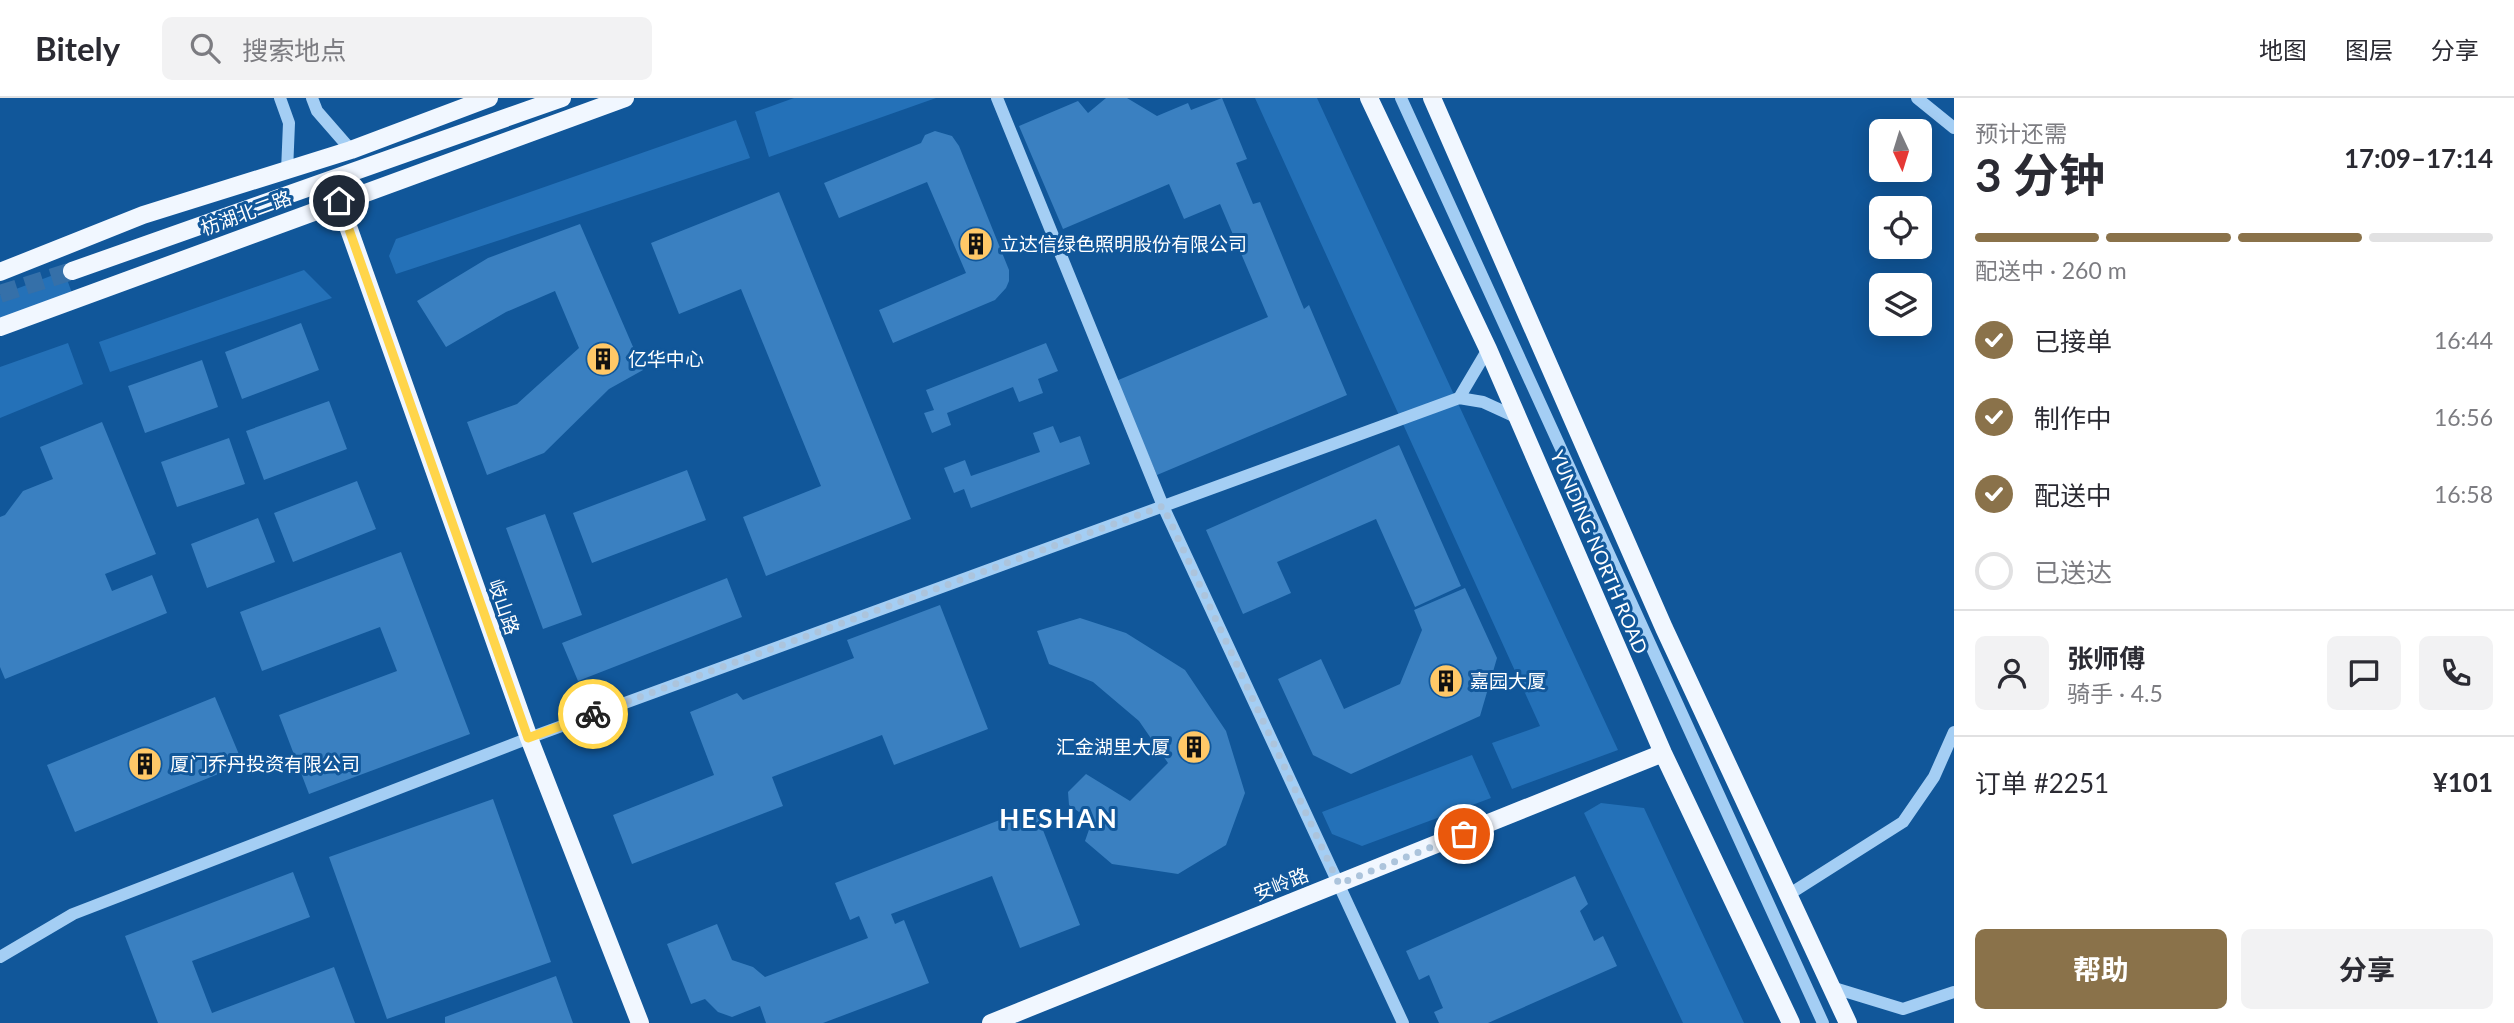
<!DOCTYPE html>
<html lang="zh">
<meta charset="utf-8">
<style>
:root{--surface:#fff;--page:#f2f2f3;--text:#2b2b33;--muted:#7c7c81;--line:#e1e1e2;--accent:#8a724a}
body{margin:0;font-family:Lato,"Noto Sans SC",sans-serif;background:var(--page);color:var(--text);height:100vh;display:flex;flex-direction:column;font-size:26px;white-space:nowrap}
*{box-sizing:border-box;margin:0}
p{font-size:23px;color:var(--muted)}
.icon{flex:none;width:38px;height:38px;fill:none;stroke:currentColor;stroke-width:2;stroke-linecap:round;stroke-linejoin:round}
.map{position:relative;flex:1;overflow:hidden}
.drawer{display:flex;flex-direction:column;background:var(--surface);width:560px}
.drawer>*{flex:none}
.needle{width:46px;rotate:176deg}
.controls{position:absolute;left:1869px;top:21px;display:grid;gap:14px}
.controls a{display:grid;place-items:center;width:63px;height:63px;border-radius:10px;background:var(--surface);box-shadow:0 4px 18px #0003;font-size:35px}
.pin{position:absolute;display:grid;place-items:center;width:60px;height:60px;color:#fff;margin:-30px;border:4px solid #fff;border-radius:50%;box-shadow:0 2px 7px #0007}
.courier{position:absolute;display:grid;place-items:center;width:70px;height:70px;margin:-35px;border:5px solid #ffd54a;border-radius:50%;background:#fff;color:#222;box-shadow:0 2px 9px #0007}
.headline em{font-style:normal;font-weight:700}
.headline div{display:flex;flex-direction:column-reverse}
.headline{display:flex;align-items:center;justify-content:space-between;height:119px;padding:0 21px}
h1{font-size:46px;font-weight:700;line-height:52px}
.bar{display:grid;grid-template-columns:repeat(4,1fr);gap:10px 7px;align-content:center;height:84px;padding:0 21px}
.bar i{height:9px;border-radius:5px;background:var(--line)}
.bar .on{background:var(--accent)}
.bar p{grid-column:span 4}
.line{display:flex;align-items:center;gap:18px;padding:0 21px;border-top:2px solid var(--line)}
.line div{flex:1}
.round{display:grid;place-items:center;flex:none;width:74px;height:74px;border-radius:10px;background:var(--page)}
ol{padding:0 21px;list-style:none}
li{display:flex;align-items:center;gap:21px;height:77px}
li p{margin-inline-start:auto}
li .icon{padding:7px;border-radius:50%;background:var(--accent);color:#fff;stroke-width:4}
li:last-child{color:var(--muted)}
li i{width:38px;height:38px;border:4px solid var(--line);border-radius:50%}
.button{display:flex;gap:14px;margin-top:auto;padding:14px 21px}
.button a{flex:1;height:80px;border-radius:10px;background:var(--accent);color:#fff;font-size:28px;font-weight:700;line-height:80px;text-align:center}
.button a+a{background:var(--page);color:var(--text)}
header{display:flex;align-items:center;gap:42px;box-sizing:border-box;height:98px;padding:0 35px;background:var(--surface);border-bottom:2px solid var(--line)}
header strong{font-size:33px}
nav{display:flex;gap:38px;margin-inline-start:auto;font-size:24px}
.search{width:490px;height:63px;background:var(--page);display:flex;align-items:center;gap:18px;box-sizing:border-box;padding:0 24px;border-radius:10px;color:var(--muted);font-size:26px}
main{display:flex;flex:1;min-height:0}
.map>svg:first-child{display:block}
.green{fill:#2471b8}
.building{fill:#3a80c1}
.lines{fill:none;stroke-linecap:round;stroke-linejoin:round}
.major-tunnel{stroke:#3570a9;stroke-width:18;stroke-dasharray:18 9;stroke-linecap:butt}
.minor{stroke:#a4cef4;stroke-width:12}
.major{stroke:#f1f7ff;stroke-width:18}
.done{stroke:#acc4dc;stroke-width:7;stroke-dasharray:0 12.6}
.route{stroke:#ffd54a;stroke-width:9}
.labels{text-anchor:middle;stroke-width:6;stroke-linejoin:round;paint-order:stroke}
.street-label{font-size:19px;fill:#fff;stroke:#11579a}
.poi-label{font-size:19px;fill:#fff;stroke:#11579a;text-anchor:start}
.district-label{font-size:26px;font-weight:bold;letter-spacing:2px;fill:#fff;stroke:#11579a}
</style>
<header>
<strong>Bitely</strong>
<div class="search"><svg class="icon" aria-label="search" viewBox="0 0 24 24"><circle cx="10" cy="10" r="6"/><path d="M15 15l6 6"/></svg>搜索地点</div>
<nav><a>地图</a><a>图层</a><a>分享</a></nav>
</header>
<main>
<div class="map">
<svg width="1954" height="925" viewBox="0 0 1954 925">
<rect width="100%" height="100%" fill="#11579a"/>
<!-- green -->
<path class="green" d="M794,0H936L769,59L755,14Z
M1255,0H1317L1618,652L1512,691L1492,645L1540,628Z
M736,22L750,60L396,176L389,158L396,141Z
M304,172L332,200L110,274L99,244Z
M64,173L72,195L0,222V197Z
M68,245L83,286L0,320V269Z
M1472,657L1491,700L1362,748L1332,736L1322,714Z
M1601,705L1644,710L1744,925H1683L1584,715Z"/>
<!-- building -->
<path class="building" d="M1106,0H1127L1157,18L1188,5L1191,12L1222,0L1247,61L1236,65L1253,106L1260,104L1304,211L1309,207L1347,297L1157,377L1116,283L1268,219L1220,106L1184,121L1169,86L1063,131L1019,28L1078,3L1088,15Z
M935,33L952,38L959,48L1009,172V183L1006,190L995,202L893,245L879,212L966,175L927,84L839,120L824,85L921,45L925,37Z
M779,94L911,421L766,478L743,419L821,388L741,191L679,216L651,145Z
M580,126L643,272L609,291L544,355L487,377L467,324L517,306L579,250L555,193L506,214L446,249L417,203L488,160Z
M301,225L319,272L242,301L225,254Z
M1046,245L1058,273L1038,281L1043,295L1019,304L1013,289L947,315L951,327L932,335L924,315L934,312L926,292Z
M202,262L218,309L145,335L128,288Z
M329,303L347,351L264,382L246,333Z
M102,324L156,456L105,476L112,493L152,477L167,515L5,581L0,569V419L5,417L23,393L53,381L40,349Z
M1053,328L1060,345L1080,338L1090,366L971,410L964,391L954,395L944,370L965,362L971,378L1040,354L1033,335Z
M229,340L245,386L177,409L161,364Z
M1399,347L1461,488L1415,509L1376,421L1277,464L1291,495L1243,516L1206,432Z
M687,372L706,422L592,465L573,415Z
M357,383L376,431L293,464L274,415Z
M545,416L582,517L543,531L506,430Z
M258,420L275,464L207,490L191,446Z
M401,454L470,636L309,696L279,617L397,573L380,529L262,573L240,514Z
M727,480L742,519L578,583L562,545Z
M1465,490L1497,560L1480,618L1351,676L1313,657L1278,581L1321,561L1344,611L1400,586L1422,532L1414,512Z
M940,507L988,631L894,667L882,637L772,679L783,708L632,766L613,717L714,677L690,614L737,595L743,602L854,560L847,542Z
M1080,520L1126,535L1185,572L1226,633L1245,695L1226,747L1178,776L1112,766L1085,743L1092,723L1069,707L1068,694L1086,676L1130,703L1168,665L1139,623L1093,584L1049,566L1037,533Z
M215,599L243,666L75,734L47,667Z
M493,701L551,864L387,921L329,759Z
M1034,709L1080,827L1020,850L992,778L891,816L895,826L904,822L929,885L823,925H766L760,908L732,919L718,914L705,901L691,906L667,846L717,826L732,862L753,869L765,879L868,840L859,818L850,822L835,785Z
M293,774L310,819L192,863L212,915L334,869L355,925H158L125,838Z
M1575,778L1588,806L1580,813L1594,843L1603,838L1617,868L1488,925H1439L1434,914L1443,910L1429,877L1419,882L1406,853Z
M556,878L573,925H445V919Z"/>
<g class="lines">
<!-- major-tunnel -->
<path class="major-tunnel" d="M0,196L72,173"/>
<!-- minor -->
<path class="minor" d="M280,0L289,25L287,73
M312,0L317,13L351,52
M997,0L1163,408L1403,925
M1401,0L1823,925
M1917,0L1954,30
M1459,300L1488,251
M1788,797L1903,724L1934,679L1954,634
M0,859L73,816L529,640L1459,300L1483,304L1518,320
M1831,889L1903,911L1954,894"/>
<!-- major -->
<path class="major" d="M1369,0L1488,251L1663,655L1791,925
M1432,0L1664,530L1848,925
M339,103L529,640L640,925
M72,173L562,0
M0,174L143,117L351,52L489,0
M0,229L625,0
M991,925L1663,655"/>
</g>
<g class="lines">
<!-- done -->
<path class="done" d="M593,616L1163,408L1339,786L1464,736"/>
<!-- route -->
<path class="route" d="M339,103L528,640L593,616"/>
</g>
<!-- icons -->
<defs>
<g id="building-disc" transform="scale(1.75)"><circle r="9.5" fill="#ffc867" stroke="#11579a"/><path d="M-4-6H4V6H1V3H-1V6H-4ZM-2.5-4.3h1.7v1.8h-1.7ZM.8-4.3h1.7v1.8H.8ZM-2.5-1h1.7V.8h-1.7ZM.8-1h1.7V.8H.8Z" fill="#111"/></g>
</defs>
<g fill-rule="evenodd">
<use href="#building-disc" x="976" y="146"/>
<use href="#building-disc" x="603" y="261"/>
<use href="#building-disc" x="1446" y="583"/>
<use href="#building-disc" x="1194" y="649"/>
<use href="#building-disc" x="145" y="666"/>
</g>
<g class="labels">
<!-- street labels -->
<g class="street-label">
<text transform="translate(246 115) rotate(-20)" y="7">枋湖北二路</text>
<text transform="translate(1599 454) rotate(67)" y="7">YUNDING NORTH ROAD</text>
<text transform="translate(504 509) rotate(71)" y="7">岐山路</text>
<text transform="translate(1281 786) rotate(-22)" y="7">安岭路</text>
</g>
<!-- poi labels -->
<g class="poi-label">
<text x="1000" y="153">立达信绿色照明股份有限公司</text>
<text x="628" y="268">亿华中心</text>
<text x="1470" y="590">嘉园大厦</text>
<text x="1170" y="656" text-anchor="end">汇金湖里大厦</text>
<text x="170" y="673">厦门乔丹投资有限公司</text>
</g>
<!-- district labels -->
<g class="district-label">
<text x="1059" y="730">HESHAN</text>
</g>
</g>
</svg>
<div class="controls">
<a><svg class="needle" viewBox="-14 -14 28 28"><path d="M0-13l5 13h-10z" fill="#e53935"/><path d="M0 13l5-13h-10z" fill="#7c7c81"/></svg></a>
<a><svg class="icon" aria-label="locate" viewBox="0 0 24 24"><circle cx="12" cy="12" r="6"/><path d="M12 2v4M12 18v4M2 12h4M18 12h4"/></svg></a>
<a><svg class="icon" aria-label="layers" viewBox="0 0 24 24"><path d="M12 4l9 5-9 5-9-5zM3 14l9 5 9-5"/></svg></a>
</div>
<div class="pin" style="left:1464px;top:736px;background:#ea580c"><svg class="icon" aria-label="bag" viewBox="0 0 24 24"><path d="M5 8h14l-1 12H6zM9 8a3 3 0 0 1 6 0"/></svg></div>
<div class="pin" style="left:339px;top:103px;background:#1f2937"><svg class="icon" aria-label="home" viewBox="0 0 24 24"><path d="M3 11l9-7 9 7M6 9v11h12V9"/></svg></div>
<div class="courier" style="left:593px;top:616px"><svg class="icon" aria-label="bike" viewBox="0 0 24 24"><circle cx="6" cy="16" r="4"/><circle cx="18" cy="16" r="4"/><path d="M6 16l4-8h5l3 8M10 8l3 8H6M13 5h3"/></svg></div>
</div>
<section class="drawer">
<div class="headline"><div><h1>3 分钟</h1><p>预计还需</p></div><em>17:09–17:14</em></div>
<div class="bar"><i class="on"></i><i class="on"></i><i class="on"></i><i></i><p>配送中 · 260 m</p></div>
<ol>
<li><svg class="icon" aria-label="check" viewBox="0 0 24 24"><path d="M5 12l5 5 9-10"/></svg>已接单<p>16:44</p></li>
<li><svg class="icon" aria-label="check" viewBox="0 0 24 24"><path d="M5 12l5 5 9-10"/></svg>制作中<p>16:56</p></li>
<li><svg class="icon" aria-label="check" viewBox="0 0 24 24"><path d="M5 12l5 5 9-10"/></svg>配送中<p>16:58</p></li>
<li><i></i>已送达</li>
</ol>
<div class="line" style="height:126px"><a class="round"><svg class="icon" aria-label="person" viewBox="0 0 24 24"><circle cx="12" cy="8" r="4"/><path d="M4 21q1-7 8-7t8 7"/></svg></a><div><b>张师傅</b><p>骑手 · 4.5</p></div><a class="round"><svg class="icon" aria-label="chat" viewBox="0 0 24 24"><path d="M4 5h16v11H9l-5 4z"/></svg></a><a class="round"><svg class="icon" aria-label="phone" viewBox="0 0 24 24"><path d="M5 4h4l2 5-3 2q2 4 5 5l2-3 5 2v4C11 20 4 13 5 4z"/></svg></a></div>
<div class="line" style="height:91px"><div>订单 #2251</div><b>¥101</b></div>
<div class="button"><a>帮助</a><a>分享</a></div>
</section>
</main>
